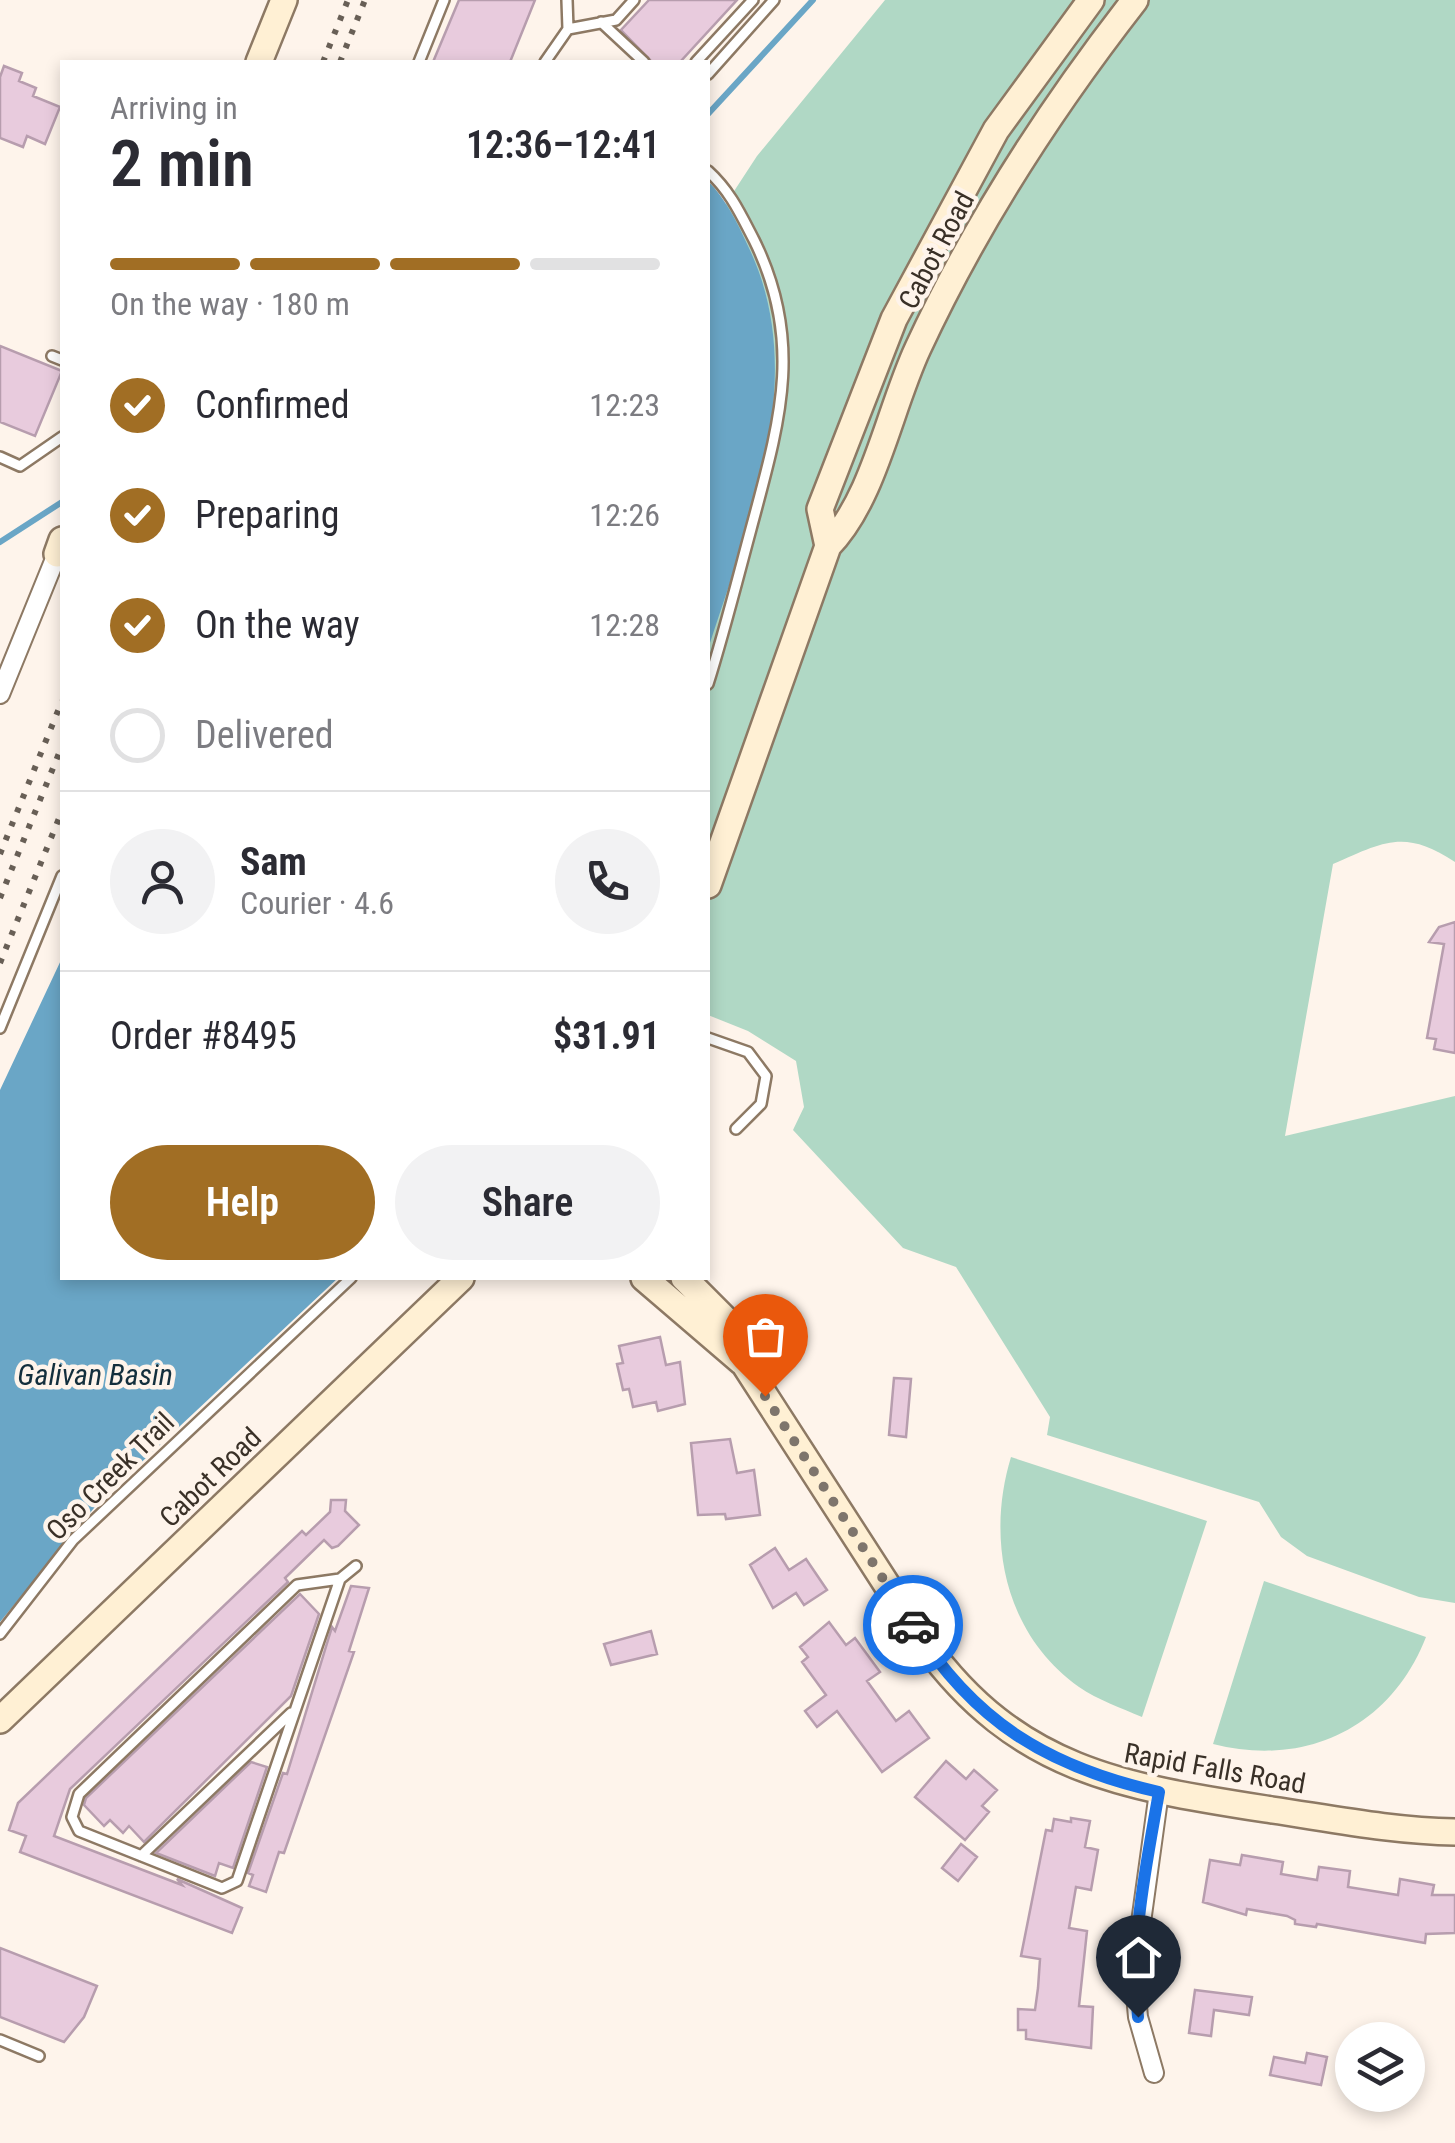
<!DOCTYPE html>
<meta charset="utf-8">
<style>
:root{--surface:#fff;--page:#f2f2f3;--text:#2b2b33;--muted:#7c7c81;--line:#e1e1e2;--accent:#a16e24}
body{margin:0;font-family:"Roboto Condensed",sans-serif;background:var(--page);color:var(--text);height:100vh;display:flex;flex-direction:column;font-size:38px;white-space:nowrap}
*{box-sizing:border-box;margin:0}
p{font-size:32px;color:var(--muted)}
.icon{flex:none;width:55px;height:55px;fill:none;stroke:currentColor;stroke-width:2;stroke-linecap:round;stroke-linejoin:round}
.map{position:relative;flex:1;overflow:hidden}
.panel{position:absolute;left:60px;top:60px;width:650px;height:1220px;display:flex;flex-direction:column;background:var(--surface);border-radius:0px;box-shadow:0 5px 15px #0003}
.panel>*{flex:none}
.fabs{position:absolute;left:1335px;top:2022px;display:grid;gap:20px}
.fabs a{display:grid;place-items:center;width:90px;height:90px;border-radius:50%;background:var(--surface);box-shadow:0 5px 15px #0003;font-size:50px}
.pin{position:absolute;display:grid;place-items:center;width:85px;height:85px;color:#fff;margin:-102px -42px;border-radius:50% 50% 50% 0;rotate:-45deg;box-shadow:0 0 10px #0007}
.pin .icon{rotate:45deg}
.courier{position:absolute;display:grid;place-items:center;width:100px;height:100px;margin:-50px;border:8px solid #1a73e8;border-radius:50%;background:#fff;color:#222;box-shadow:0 2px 12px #0007}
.headline em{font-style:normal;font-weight:600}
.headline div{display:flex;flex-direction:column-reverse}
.headline{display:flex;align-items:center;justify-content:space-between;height:170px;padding:0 50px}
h1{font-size:65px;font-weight:600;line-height:75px}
.bar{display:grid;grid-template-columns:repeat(4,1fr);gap:15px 10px;align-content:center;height:120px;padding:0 50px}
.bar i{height:12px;border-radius:8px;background:var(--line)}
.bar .on{background:var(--accent)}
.bar p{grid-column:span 4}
.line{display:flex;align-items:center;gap:25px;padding:0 50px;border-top:2px solid var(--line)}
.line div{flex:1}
.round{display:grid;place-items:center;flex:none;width:105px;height:105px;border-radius:52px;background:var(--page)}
ol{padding:0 50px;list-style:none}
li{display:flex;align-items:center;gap:30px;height:110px}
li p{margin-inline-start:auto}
li .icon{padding:10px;border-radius:50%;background:var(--accent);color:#fff;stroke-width:4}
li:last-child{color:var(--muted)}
li i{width:55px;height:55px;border:5px solid var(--line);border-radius:50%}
.cta{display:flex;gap:20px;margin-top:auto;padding:20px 50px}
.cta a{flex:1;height:115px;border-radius:60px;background:var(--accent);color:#fff;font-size:40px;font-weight:600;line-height:115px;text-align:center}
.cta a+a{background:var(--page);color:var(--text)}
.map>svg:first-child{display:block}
.green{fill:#b0d8c5}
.water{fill:#6aa6c6}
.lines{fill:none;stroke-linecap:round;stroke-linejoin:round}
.stream{stroke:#6aa6c6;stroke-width:6}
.building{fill:#e8cbdd;stroke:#b79dae;stroke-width:2.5}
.lane-casing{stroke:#8d7964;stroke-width:14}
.street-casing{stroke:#8d7964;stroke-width:22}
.secondary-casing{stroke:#8d7964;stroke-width:30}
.lane{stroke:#fff;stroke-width:9}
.street{stroke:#fff;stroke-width:18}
.secondary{stroke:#fff0d4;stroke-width:25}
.rail{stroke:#685f56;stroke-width:6;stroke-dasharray:5 10;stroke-linecap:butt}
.done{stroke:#7e756c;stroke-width:10;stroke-dasharray:0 18}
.route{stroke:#1a73e8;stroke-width:12}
.labels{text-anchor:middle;stroke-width:9;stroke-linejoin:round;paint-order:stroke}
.street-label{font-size:28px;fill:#393027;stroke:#fef4eb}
.water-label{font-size:30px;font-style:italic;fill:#132f3d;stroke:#fef4eb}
</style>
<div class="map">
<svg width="1455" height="2143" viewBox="0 0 1455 2143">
<rect width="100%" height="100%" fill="#fef4eb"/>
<!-- green -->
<path class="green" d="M885,0H1455V862C1405,829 1385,841 1333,864L1285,1136L1455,1096V1603L1419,1597L1307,1556L1281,1537L1259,1502L1047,1435L1050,1417L956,1267L903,1248L793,1130L804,1107L796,1061L748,1031L708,1015V231L757,156Z
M1011,1457L1207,1521L1142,1717C1121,1708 1098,1700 1079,1687C1004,1634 986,1539 1011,1457Z
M1264,1581L1426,1637C1391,1727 1306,1768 1213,1744Z"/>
<!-- water -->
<path class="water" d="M708,181C726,199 738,224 748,246C811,376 749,522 708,649Z
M62,958V1278H338L99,1502L0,1622V1090Z"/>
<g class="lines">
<!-- stream -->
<path class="stream" d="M708,114L813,0
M0,542L62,502"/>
</g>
<!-- building -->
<path class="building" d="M459,0H535L510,62H433Z
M649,0H737L680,62H652L621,30Z
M4,66L22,73L19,81L36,88L33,96L60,107L45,144L27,136L23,147L0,138V77Z
M0,346L62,371L35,436L0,422Z
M1455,922V1053L1434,1049L1436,1039L1427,1038L1444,944L1429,942L1439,927Z
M660,1337L666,1365L680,1362L685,1404L658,1411L656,1402L633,1407L629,1389L623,1390L617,1364L623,1363L619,1346Z
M894,1378L911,1379L906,1437L889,1435Z
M730,1439L737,1473L754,1470L760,1515L726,1519L725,1514L698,1515L691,1443Z
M331,1500H346L345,1511L359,1525L338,1546L332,1548L324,1540L285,1578L288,1582L70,1789L54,1836L182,1885L177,1879L242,1908L232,1933L20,1852L26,1836L9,1830L18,1803L302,1531L306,1535L330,1512Z
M775,1548L789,1570L806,1559L827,1590L804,1605L796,1593L773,1608L750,1565Z
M351,1586L369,1588L349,1651L354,1652L284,1853L279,1852L266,1892L249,1886L253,1875L248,1873L283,1773L287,1774L332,1627L335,1631Z
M300,1594L319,1614L291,1696L144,1842L129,1826L123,1833L110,1820L104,1826L84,1805L86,1798Z
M829,1622L846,1645L855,1638L880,1672L867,1681L896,1721L909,1711L929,1738L882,1772L837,1711L817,1727L805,1711L826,1695L802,1662L808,1657L800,1647Z
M651,1631L657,1654L611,1665L604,1644Z
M946,1761L966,1779L974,1770L997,1790L982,1806L989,1812L965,1840L915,1797Z
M251,1762L267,1767L233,1868L219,1863L215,1876L156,1853Z
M1071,1818L1090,1821L1085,1847L1098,1850L1091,1890L1076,1887L1069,1928L1087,1931L1079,2006L1093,2007L1091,2048L1026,2039V2030H1018V2009L1035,2010L1038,1988L1040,1959L1021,1956L1046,1830L1052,1831L1054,1819L1071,1822Z
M961,1844L977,1857L958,1881L942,1868Z
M1242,1855L1283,1862L1281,1874L1317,1880L1319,1867L1350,1871L1348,1887L1398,1895L1400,1879L1434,1885L1432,1895H1455V1933L1426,1934L1425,1943L1317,1924L1316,1927L1295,1924V1920L1287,1916L1247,1909L1246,1915L1203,1902L1210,1860L1240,1865Z
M0,1948L97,1986L84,2017L64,2042L0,2017Z
M1195,1990L1252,1997L1249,2015L1214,2010L1211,2036L1189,2033Z
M1307,2053L1327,2057L1321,2085L1270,2075L1274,2057L1305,2063Z"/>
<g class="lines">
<!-- lane casing -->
<g class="lane-casing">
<path id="lane" d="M601,22L644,62
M568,29L616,20L634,0
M419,62L444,0
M545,62L568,29L567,0
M696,62L753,0
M708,74L774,0
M708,171C730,191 740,213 754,240C805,343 779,424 751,529C737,581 724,633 708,684
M52,356L62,360
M0,457L20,466L62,437
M0,1028L62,876
M708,1038L748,1052L766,1076L761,1104L736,1129
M340,1579L237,1881L222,1888L79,1831L72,1817L79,1794L297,1585L340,1579L356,1566
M0,1634L73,1540L351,1278
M141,1856L291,1713
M0,2040L39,2056"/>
</g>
<!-- street casing -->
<g class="street-casing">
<path id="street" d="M0,694L57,554
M1154,2073L1138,2017L1134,1973L1159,1792"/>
</g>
<!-- secondary casing -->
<g class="secondary-casing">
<path id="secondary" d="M259,62L284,0
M828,546L820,509L894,319L996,130L1091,0
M57,554L62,540
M708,885L828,546C874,499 889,410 918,348C976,223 1050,109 1135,0
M644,1278L742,1362
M684,1278L728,1322L745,1365L925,1644C1018,1772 1125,1787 1272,1810C1333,1819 1393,1831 1455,1832
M0,1720L461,1278"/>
</g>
<!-- lane -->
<use href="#lane" class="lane"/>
<!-- street -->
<use href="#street" class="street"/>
<!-- secondary -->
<use href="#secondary" class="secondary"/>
<!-- rail -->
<path class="rail" d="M323,62L348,0
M340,62L365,0
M0,854L62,701
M0,898L62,746
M0,963L62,811"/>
</g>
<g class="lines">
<!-- done -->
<path class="done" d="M765,1396L913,1625"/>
<!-- route -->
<path class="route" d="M913,1625C974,1722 1048,1767 1159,1792C1146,1867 1130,1940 1138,2017"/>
</g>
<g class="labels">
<!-- street labels -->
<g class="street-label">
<text transform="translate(936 250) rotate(-62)" y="10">Cabot Road</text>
<text transform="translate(110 1476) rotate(-45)" y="10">Oso Creek Trail</text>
<text transform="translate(210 1477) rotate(-44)" y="10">Cabot Road</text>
<text transform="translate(1215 1768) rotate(10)" y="10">Rapid Falls Road</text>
</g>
<!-- water labels -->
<g class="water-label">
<text x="95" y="1385">Galivan Basin</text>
</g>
</g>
</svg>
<div class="fabs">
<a><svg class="icon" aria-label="layers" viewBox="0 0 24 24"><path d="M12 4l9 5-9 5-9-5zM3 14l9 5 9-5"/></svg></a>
</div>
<div class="pin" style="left:765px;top:1396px;background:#ea580c"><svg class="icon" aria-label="bag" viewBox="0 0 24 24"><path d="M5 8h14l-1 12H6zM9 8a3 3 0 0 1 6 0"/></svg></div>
<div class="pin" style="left:1138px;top:2017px;background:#1f2937"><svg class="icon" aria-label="home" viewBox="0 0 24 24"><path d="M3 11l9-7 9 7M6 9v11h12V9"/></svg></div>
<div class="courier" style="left:913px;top:1625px"><svg class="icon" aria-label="car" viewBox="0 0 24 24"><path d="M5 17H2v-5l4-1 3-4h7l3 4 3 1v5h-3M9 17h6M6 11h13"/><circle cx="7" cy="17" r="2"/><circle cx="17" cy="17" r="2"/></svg></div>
<section class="panel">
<div class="headline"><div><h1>2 min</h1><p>Arriving in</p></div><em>12:36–12:41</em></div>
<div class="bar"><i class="on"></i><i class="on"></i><i class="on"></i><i></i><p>On the way · 180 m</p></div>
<ol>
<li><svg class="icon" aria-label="check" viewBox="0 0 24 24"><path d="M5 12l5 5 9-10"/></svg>Confirmed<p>12:23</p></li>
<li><svg class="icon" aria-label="check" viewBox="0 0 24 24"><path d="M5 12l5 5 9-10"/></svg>Preparing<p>12:26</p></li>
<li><svg class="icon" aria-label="check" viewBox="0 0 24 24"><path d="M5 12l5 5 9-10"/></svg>On the way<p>12:28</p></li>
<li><i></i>Delivered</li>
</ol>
<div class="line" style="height:180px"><a class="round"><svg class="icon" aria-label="person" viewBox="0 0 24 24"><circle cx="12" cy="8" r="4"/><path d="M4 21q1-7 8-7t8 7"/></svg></a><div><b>Sam</b><p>Courier · 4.6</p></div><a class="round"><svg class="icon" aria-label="phone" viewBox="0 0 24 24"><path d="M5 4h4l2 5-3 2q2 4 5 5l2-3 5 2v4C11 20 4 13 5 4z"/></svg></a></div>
<div class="line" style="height:130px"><div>Order #8495</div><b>$31.91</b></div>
<div class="cta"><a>Help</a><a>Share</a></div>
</section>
</div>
